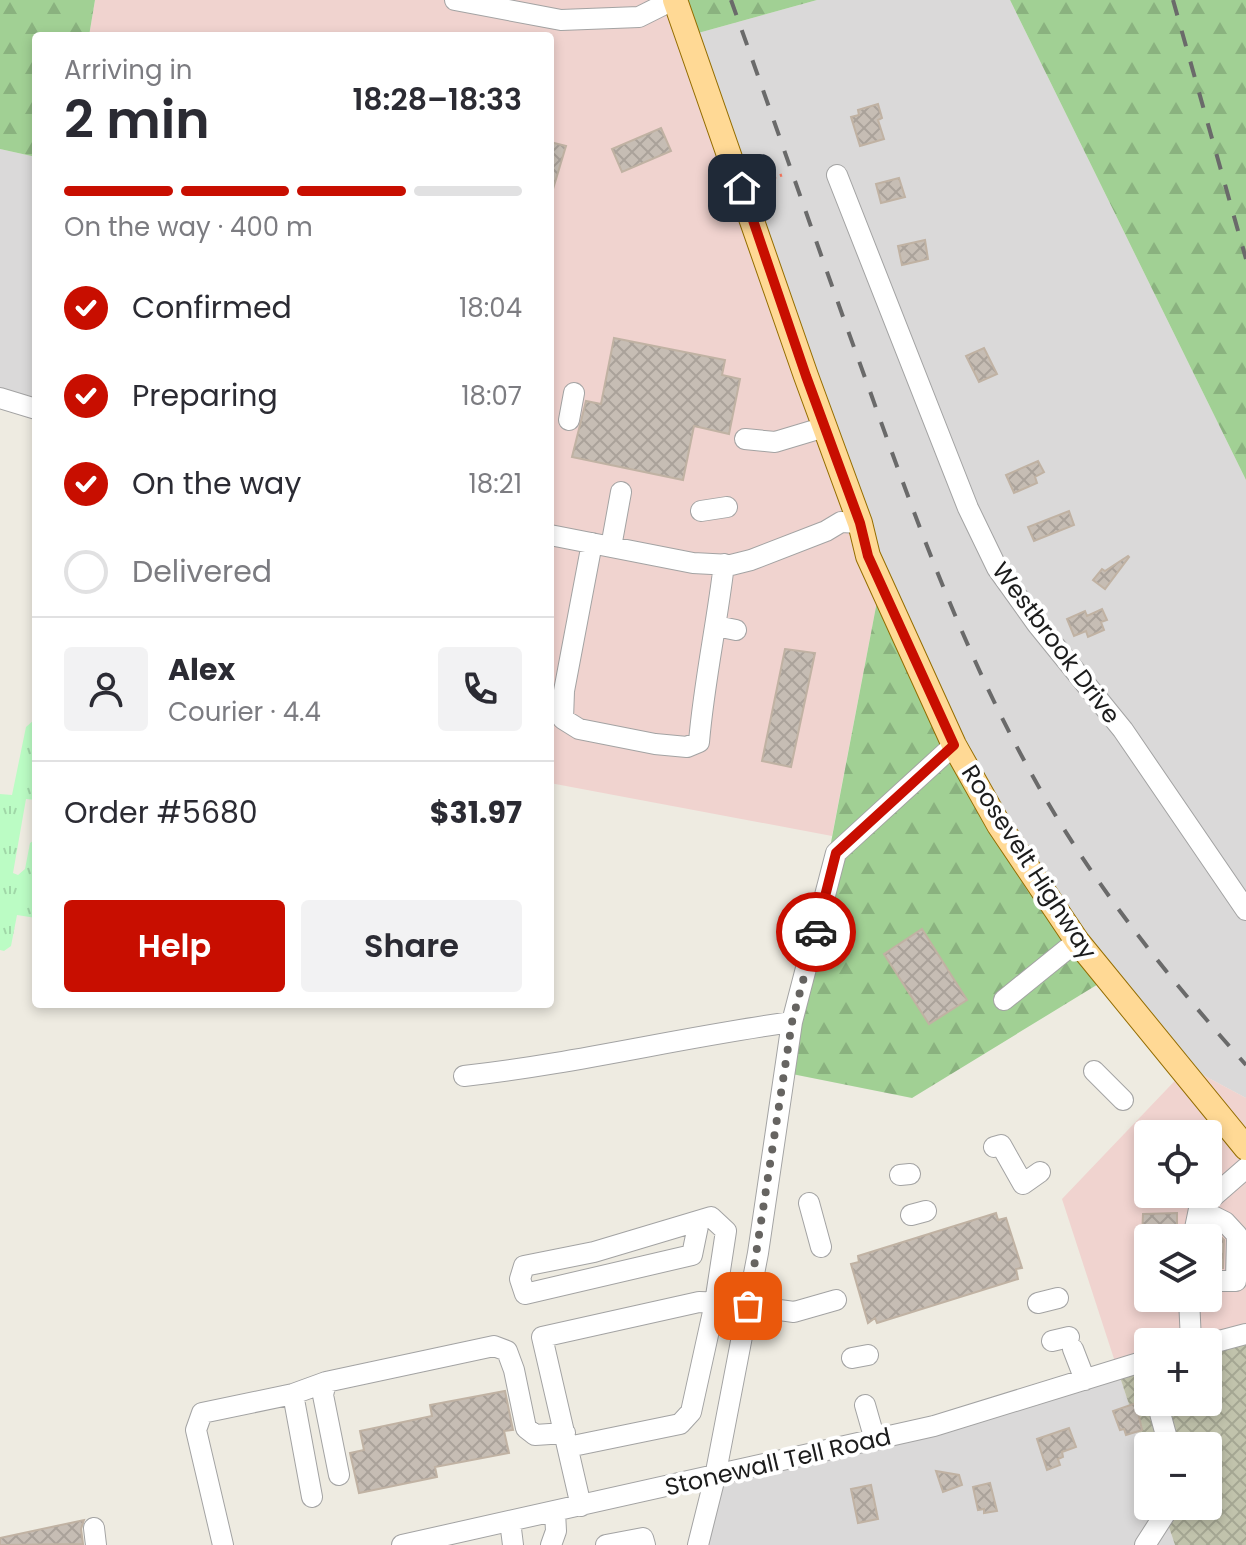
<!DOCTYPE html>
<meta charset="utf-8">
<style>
:root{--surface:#fff;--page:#f2f2f3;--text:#2b2b33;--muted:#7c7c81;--line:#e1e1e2;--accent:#c80e00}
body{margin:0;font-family:Poppins,sans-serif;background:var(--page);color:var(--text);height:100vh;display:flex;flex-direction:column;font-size:30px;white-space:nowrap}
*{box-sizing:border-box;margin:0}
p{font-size:26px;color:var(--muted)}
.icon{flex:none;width:44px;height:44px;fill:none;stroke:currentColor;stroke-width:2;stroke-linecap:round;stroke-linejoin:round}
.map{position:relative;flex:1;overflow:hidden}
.details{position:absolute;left:32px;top:32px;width:522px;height:976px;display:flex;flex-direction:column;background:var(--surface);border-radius:8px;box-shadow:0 4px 12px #0003}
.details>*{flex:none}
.fabs{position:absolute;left:1134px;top:1120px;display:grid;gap:16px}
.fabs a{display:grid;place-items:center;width:88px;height:88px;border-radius:8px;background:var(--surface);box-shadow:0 4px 12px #0003;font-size:40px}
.pin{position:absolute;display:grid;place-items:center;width:68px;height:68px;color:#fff;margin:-34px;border-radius:16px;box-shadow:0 4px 12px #0006}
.courier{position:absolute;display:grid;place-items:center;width:80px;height:80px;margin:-40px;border:6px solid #c80e00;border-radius:50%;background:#fff;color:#222;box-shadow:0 2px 10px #0007}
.headline em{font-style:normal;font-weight:600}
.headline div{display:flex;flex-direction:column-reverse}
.headline{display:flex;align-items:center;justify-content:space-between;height:136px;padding:0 32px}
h1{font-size:52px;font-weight:600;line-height:60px}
.bar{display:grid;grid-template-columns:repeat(4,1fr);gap:12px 8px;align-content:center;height:96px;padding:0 32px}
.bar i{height:10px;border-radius:6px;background:var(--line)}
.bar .current{background:var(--accent)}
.bar p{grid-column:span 4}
.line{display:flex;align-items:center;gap:20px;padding:0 32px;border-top:2px solid var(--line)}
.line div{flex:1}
.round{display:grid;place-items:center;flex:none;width:84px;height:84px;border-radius:8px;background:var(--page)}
ol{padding:0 32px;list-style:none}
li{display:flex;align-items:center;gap:24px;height:88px}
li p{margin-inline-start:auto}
li .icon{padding:8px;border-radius:50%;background:var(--accent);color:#fff;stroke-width:4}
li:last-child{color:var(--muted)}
li i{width:44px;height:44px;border:4px solid var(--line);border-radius:50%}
.primary-button{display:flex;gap:16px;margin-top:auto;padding:16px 32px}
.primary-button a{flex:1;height:92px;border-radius:8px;background:var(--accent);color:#fff;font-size:32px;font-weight:600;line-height:92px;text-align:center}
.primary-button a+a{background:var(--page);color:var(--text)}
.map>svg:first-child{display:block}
.residential{fill:#dad9d9}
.commercial{fill:#f0d3cf;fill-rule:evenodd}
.construction{fill:url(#construction-cross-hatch)}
.forest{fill:url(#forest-firs)}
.park{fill:url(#park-tufts)}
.building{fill:url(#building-cross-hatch);stroke:#c0b2a3;stroke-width:2}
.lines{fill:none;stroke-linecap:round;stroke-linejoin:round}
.minor-casing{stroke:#a3a3a3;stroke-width:22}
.major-casing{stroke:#946d00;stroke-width:26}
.path{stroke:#ff7c61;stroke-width:3;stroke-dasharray:4 4;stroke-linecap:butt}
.minor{stroke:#fff;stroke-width:20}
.major{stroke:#ffd995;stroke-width:24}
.rail{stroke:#6a6a6a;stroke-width:4;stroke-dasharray:16 16;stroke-linecap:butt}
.done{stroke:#666461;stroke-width:8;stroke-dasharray:0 14.4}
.route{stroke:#c80e00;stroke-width:10}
.labels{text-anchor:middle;stroke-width:8;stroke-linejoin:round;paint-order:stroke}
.street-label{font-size:24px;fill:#1c1c1c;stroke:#fff}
</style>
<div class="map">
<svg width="1246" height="1545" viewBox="0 0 1246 1545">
<defs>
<pattern id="construction-cross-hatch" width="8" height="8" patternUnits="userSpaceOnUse" patternTransform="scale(2)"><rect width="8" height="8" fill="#c1c3ac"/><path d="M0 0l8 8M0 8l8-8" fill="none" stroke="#a5a793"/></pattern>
<pattern id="forest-firs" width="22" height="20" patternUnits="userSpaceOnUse" patternTransform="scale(2)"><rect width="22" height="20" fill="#a1d094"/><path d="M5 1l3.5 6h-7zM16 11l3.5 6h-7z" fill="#8ab27f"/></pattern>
<pattern id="park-tufts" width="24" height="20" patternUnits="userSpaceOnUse" patternTransform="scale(2)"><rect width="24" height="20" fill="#bbfcc4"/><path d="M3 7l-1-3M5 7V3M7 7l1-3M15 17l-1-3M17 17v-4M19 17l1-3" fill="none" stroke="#a0d7a8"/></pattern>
<pattern id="building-cross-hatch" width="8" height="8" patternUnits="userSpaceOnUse" patternTransform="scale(2)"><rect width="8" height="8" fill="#c6bdb4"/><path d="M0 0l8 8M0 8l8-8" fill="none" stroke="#aaa29a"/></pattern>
</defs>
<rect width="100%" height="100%" fill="#eeebe1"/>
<!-- residential -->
<path class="residential" d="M817,0H1010L1246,480V1098L1188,1067L1113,975L965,760L883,570L691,35Z
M0,149L36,157V409L0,402Z
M1116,1365L1148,1462V1506H1162L1175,1545H698L712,1477Z"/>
<!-- commercial -->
<path class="commercial" d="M95,0H678L883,570L832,836L550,783V36H89Z
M1188,1067L1246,1098V1334L1208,1342H1148V1357L1116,1365L1062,1199ZM1148,1134H1208V1194H1148ZM1148,1238H1208V1298H1148Z"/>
<!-- construction -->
<path class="construction" d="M1246,1334V1545H1175L1162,1506H1208V1446H1148V1462L1116,1365L1148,1357V1402H1208V1343Z"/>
<!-- forest -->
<path class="forest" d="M0,0H95L89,36H36V157L0,149Z
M678,0H817L691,35Z
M1010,0H1246V480Z
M883,570L965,760L1113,975L912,1098L787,1073Z"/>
<!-- park -->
<path class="park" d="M34,720L36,800L26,799L13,873L18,875L25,869L30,843L36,839V918L17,915L11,946L4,951L0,950V794L12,795L26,727Z"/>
<!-- building -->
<path class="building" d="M878,104L882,118L878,120L884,139L860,146L851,117L859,115L858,110Z
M661,128L671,151L622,172L612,149Z
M550,142L566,146L553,189H550Z
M899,178L905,197L881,203L876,184Z
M925,240L928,259L902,265L898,246Z
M614,338L725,360L722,375L740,379L729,434L694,426L683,480L572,457L586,401L601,404Z
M984,348L997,374L979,382L966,356Z
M1038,461L1044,472L1035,477L1037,483L1014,493L1006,475Z
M1069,511L1074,525L1034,541L1028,527Z
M1128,556L1129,557L1105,589L1093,580L1102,569L1105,571Z
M1102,609L1107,620L1101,622L1104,630L1088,637L1086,631L1074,636L1067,619L1085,611L1087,616Z
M785,649L815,653L791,767L762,761Z
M922,929L967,1000L929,1024L884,954Z
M996,1213L998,1220L1006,1218L1022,1268L1016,1269L1018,1279L877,1323L875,1318L868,1323L851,1264L859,1262L858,1256Z
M1177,1213V1238H1142L1143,1214Z
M1208,1235L1220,1236L1224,1240L1223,1268H1208Z
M505,1391L513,1430L504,1431L509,1453L435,1467L437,1477L359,1493L350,1453L364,1450L360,1431L432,1416L430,1405Z
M1136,1403L1142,1430L1126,1435L1124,1429L1120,1430L1113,1411Z
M1069,1428L1076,1447L1062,1452L1063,1457L1058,1459L1060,1465L1047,1470L1037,1439Z
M936,1471L959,1475L962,1485L943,1492Z
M990,1483L997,1511L984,1513V1509L978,1510L973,1487Z
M871,1485L878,1519L858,1523L851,1489Z
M84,1520L81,1529L83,1544L0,1545V1538Z"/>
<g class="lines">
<!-- minor casing -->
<g class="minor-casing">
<path id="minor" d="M455,0L561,20L639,17L673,0
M837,175L968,508L997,568L1037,624L1123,730L1246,910
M0,398L36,409
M569,420L574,393
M745,439L775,442L825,427
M701,511L727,507
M550,535L693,563L731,565L751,560L826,531L841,522L860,523
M592,543L564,691L563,719L579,729L655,744L687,747L699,742C704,682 717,624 724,564
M611,547L621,492
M716,626L736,630
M1004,1000L1077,941
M1094,1071L1123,1100
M464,1076C574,1064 682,1037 792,1022
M994,1147L1001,1145L1023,1184L1040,1172
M900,1175L910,1174
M809,1203L821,1247
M1199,1209L1225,1222L1237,1235L1236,1281H1208
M911,1215L926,1211
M1193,1238L1199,1209L1246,1168
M1189,1298L1191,1342
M1038,1303L1058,1298
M1052,1341L1069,1337
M1208,1344L1246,1334
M1073,1349L1085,1380
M852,1358L868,1355
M293,1394L312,1497
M1157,1402L1169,1446
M865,1405L875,1440
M568,1447L680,1424L691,1412L715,1303L726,1231L711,1217L594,1252L524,1266L520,1279L525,1294L692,1255L699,1221
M339,1475L323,1395L326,1382L494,1346L507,1351L514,1370L526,1428L535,1435L565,1433
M581,1506L542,1337L699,1302L727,1303L794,1312L836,1300
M510,1521L513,1545
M94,1528L96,1545
M223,1545L196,1430L202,1413L293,1394L326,1382
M402,1545L934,1426L1148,1360
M551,1545L556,1531L555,1512
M606,1545L643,1538L645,1545
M698,1545L715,1477L758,1253L792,1022L836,853L954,745
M1145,1545L1170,1506"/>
</g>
<!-- major casing -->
<g class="major-casing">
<path id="major" d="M675,0L806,376L860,523L868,556L954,745L999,825L1077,941L1246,1148"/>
</g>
<!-- path -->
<path class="path" d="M757,183L782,175"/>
<!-- minor -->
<use href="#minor" class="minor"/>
<!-- major -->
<use href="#major" class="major"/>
<!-- rail -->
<path class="rail" d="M731,0C778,131 823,263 871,394C917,523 964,652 1031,773C1089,879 1166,975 1246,1065
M1173,0L1246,259"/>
</g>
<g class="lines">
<!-- done -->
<path class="done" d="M748,1306L792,1022L816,932"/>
<!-- route -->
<path class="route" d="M742,188L806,376L860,523L868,556L954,745L836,853L816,932"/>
</g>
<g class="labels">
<!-- street labels -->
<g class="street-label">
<text transform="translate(1056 643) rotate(53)" y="8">Westbrook Drive</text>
<text transform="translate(1029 862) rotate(57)" y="8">Roosevelt Highway</text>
<text transform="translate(778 1462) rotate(-13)" y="8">Stonewall Tell Road</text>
</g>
</g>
</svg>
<div class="fabs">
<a><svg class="icon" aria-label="locate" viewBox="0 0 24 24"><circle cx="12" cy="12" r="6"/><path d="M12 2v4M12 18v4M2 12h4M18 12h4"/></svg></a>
<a><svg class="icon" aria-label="layers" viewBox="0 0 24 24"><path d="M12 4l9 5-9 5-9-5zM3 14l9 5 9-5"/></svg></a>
<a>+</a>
<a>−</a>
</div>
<div class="pin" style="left:748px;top:1306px;background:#ea580c"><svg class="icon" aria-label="bag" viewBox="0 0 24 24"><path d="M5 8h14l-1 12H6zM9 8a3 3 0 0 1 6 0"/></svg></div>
<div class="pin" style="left:742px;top:188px;background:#1f2937"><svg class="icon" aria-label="home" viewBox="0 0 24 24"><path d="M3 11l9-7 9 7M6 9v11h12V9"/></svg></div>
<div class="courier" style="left:816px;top:932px"><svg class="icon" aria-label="car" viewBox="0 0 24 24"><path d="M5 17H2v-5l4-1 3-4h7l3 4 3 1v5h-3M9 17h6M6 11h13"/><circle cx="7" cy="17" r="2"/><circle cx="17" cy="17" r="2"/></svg></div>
<section class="details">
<div class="headline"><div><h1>2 min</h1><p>Arriving in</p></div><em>18:28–18:33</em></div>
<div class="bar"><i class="current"></i><i class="current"></i><i class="current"></i><i></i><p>On the way · 400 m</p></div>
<ol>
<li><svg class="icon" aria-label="check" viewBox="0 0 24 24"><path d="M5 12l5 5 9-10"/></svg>Confirmed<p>18:04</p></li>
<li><svg class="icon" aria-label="check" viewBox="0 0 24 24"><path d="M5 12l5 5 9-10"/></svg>Preparing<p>18:07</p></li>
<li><svg class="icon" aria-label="check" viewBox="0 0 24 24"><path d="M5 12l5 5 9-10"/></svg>On the way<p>18:21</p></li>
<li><i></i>Delivered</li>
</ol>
<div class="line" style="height:144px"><a class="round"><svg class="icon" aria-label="person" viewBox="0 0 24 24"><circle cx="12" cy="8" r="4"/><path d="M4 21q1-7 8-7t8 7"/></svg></a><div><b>Alex</b><p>Courier · 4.4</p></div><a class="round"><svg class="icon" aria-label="phone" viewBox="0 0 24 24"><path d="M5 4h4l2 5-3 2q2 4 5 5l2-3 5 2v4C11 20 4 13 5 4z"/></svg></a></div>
<div class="line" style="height:104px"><div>Order #5680</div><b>$31.97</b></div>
<div class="primary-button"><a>Help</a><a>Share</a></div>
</section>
</div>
